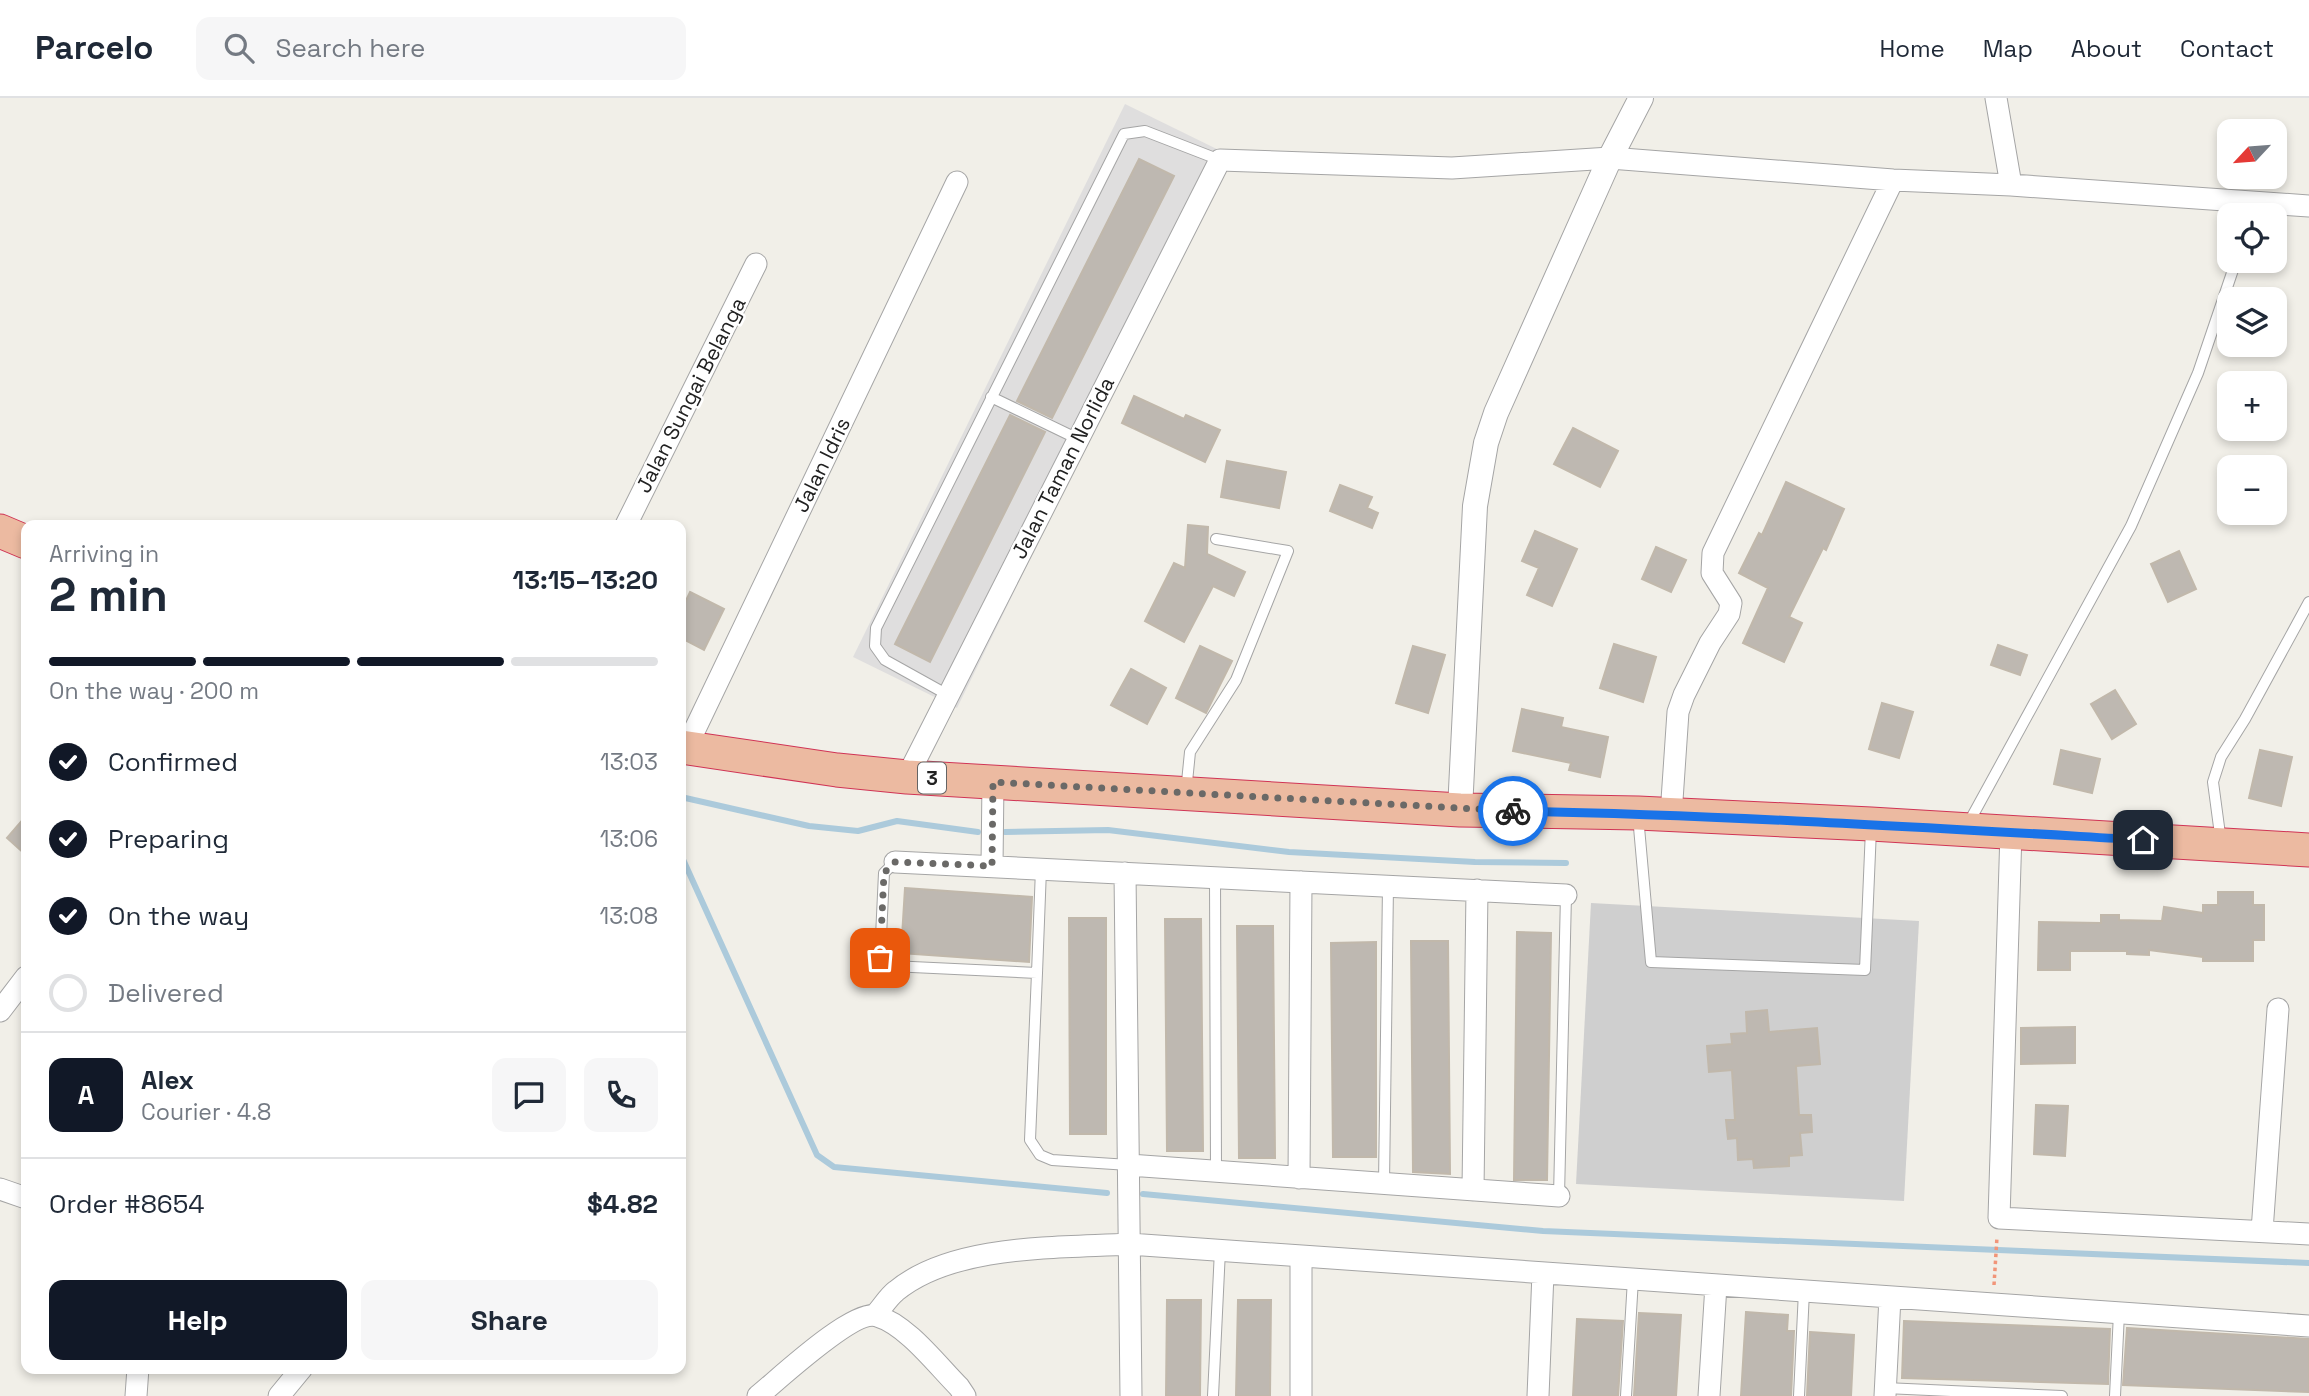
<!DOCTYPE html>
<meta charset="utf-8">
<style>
:root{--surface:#fff;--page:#f6f6f7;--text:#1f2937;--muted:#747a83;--line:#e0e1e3;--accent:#111827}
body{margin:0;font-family:"Space Grotesk",sans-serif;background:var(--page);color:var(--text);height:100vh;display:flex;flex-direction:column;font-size:26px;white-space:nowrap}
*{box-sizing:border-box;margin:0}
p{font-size:23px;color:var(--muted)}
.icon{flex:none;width:38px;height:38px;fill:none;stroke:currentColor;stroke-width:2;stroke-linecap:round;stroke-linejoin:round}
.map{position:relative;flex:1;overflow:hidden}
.side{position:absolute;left:21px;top:422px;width:665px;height:854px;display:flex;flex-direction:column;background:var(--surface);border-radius:14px;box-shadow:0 4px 10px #0003}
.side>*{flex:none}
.needle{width:46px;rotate:244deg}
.buttons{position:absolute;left:2217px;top:21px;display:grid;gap:14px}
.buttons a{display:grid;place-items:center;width:70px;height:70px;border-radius:14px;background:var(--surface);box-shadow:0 4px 10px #0003;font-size:35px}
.pin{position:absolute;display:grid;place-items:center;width:60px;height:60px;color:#fff;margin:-30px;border-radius:14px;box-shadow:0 4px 10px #0006}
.courier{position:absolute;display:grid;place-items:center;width:70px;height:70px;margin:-35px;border:5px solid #1a73e8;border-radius:50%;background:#fff;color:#222;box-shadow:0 2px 9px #0007}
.summary em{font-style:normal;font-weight:700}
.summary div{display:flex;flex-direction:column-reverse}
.summary{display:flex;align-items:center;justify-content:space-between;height:119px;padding:0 28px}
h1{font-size:46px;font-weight:700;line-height:52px}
.bar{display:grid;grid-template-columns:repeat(4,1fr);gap:10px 7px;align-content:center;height:84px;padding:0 28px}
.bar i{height:9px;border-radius:5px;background:var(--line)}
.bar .on{background:var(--accent)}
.bar p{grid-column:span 4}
.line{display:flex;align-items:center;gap:18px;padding:0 28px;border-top:2px solid var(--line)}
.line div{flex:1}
.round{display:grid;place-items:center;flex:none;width:74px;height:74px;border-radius:14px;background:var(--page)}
ol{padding:0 28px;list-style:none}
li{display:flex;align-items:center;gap:21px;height:77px}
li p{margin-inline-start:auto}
li .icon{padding:7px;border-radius:50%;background:var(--accent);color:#fff;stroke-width:4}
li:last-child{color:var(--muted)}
li i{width:38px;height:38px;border:4px solid var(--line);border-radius:50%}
.primary-button{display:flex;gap:14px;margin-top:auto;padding:14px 28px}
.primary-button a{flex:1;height:80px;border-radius:14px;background:var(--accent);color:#fff;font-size:28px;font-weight:700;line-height:80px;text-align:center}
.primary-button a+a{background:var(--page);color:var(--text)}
header{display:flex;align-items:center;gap:42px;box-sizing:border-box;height:98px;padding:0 35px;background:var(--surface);border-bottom:2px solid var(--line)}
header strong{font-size:33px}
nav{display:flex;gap:38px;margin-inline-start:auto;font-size:24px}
.search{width:490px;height:63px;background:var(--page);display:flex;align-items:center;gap:18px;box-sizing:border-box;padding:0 24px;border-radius:14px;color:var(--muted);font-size:26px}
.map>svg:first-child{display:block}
.residential{fill:#dfdede}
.religious{fill:#cfcfcf}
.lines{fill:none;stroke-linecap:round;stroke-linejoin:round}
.stream{stroke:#accadb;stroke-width:6}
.building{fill:#beb8b1;stroke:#c1b8ab;stroke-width:2}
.service-casing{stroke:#a5a5a5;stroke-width:12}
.minor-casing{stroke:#a5a5a5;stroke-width:23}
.tertiary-casing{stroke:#a5a5a5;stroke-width:26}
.trunk-casing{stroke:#d03455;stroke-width:35}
.path{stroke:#f19579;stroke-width:3.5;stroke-dasharray:3.5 3.5;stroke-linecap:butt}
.service{stroke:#fff;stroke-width:10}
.minor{stroke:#fff;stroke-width:21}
.tertiary{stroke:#fff;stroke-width:24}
.trunk{stroke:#ecbaa1;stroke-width:33}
.done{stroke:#6a6967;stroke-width:7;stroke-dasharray:0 12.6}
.route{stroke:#1a73e8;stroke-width:9}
.labels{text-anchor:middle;stroke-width:5;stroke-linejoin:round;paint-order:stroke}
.shield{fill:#fff;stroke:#646464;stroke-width:2}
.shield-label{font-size:19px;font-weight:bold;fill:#212121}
.street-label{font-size:21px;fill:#212121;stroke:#fff}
</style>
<header>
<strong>Parcelo</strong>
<div class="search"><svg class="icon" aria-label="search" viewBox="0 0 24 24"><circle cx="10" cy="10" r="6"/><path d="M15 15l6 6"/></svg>Search here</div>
<nav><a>Home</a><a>Map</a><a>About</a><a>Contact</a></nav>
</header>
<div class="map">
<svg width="2309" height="1298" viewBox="0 0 2309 1298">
<rect width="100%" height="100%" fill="#f1efe8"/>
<!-- residential -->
<path class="residential" d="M1125,6L1229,57L957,610L853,559Z"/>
<!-- religious -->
<path class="religious" d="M1591,805L1919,823L1904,1103L1576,1086Z"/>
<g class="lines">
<!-- stream -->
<path class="stream" d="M681,699L809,728L858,733L897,723L978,734
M1005,734L1108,732L1289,754L1475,764L1566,765
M681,757L817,1057L834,1069L1107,1095
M1143,1096L1543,1133L2309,1165"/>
</g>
<!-- building -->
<path class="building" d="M1139,61L1174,78L1052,320L1017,303Z
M1134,298L1184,321L1186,317L1220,332L1205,364L1122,325Z
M1010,317L1045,334L930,564L895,546Z
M1573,330L1618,353L1600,389L1554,366Z
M1227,363L1286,374L1279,410L1221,399Z
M1786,384L1844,411L1826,452L1823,450L1789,519L1802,525L1784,564L1743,545L1768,490L1739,475L1759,435L1762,437Z
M1340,387L1372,399L1367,410L1378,415L1372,430L1330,413Z
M1188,427L1208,429L1207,456L1245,474L1234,498L1213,488L1184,544L1145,523L1174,465L1185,470Z
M1535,433L1577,451L1552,508L1527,497L1539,470L1522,463Z
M1656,449L1686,462L1671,494L1642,481Z
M2179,453L2196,491L2168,504L2151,466Z
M690,494L724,511L704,552L681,540V513Z
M1614,546L1656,559L1643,604L1600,590Z
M1998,547L2027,557L2020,577L1991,567Z
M1200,548L1232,563L1206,615L1176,600Z
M1413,548L1445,557L1428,615L1396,605Z
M1131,571L1166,590L1147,626L1111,607Z
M2115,592L2136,626L2112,641L2091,606Z
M1882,605L1913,614L1899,660L1869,651Z
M1522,611L1563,620L1561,629L1608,639L1600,679L1569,672L1571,665L1513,653Z
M2061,652L2100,661L2092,695L2054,686Z
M2260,652L2292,659L2281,708L2249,700Z
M26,718V757L7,740Z
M905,790L1032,799L1029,864L901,855Z
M2218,794H2253V807H2264V842H2253V863H2203V859L2149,852V857L2127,856V853H2070V872H2038L2039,824L2101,825V817H2119V822L2162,823L2164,809L2203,815V807H2218Z
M1069,820H1106V1036H1070Z
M1165,821H1201L1203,1053H1167Z
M1237,828H1273L1275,1060H1239Z
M1517,834L1551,835L1547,1082H1514Z
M1411,843H1448L1450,1076L1413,1074Z
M1376,844V1059H1333L1331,845Z
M1767,912L1769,934L1817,930L1820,966L1796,968L1799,1017H1811L1812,1034L1800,1035L1802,1057L1789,1058V1068L1754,1070L1753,1061L1738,1062L1737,1040L1728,1041L1726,1022H1735L1732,972L1709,974L1707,948L1732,946L1731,936L1747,935L1746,914Z
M2075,929V965L2021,966V930Z
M2036,1007L2068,1008L2065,1058L2034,1056Z
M1167,1202H1201L1200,1298H1166Z
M1238,1202H1271L1270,1298H1236Z
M1746,1214L1788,1217L1787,1233H1794L1791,1298H1741Z
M1639,1215L1681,1217L1676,1298H1634Z
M1577,1221L1623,1223L1618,1298H1573Z
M1904,1223L2110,1231L2108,1286L1902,1280Z
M2127,1230L2309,1241V1294L2123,1287Z
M1810,1234L1854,1237L1851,1298H1807Z"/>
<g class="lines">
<!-- service casing -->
<g class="service-casing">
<path id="service" d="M991,299L1078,341
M948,597L885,562L875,548L876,530L1124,36L1145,33L1220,62
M1186,694L1190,654L1236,582L1288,453L1216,441
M1638,718L1651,864L1865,872L1871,731
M1968,726L2131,428L2198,275L2236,163
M2221,744L2213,684L2221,659L2245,621L2309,504
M895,764L884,775L880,860L891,868L1037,875L1030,1042L1040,1057L1052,1062L1129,1067
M1215,779L1216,1074
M1037,875L1041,771
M1384,1086L1388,788
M1559,1098L1566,797
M1885,1290L2062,1298
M1213,1298L1220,1152
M1626,1298L1633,1181
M1799,1298L1804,1193
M2115,1298L2119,1215"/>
</g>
<!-- minor casing -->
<g class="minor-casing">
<path id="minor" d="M1996,0L2011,87
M626,427L756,166
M686,650L957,84
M907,679L1220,62L1452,70L1610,60L1893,82L2011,87L2309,108
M1671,717L1678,614L1684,597L1710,545L1729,516L1731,505L1712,475L1713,455L1893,82
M2011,734L1999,1120L2309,1136
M895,764L1566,797
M992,768L993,683
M1125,775L1131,1298
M0,913L26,879
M1129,1067L1559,1098
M1299,1080L1301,784
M0,1091L26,1100
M1473,1092L1477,792
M2262,1133L2278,911
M1301,1158V1298
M875,1217C882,1210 888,1199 896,1193C953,1146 1059,1150 1129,1146L2309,1228
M136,1298L138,1270
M279,1298L302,1270
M758,1298C779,1281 853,1211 877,1218C907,1227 937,1267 959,1289L965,1298
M1538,1298L1543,1175
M1709,1298L1716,1187
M1885,1298L1890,1199"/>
</g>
<!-- tertiary casing -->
<g class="tertiary-casing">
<path id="tertiary" d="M1460,712L1475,408L1486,345L1496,315L1610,60L1641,0"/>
</g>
<!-- trunk casing -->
<g class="trunk-casing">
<path id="trunk" d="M0,433L26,444
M681,649L837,672L907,679L1460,712L1638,715L1871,726L2309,752"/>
</g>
<!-- path -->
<path class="path" d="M1994,1187L1997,1139"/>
<!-- service -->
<use href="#service" class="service"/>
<!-- minor -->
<use href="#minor" class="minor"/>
<!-- tertiary -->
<use href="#tertiary" class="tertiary"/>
<!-- trunk -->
<use href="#trunk" class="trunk"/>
</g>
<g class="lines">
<!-- done -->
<path class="done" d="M880,860L884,775L895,764L992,768L993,684L1513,713"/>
<!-- route -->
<path class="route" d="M1513,713C1723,717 1933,730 2143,742"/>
</g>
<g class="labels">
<!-- shield labels -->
<rect class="shield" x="918" y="664.5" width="28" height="31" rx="5"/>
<g class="shield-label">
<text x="932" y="687">3</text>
</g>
<!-- street labels -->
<g class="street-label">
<text transform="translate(691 297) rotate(-63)" y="7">Jalan Sungai Belanga</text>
<text transform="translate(822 367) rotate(-64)" y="7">Jalan Idris</text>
<text transform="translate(1063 370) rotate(-63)" y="7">Jalan Taman Norlida</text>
</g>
</g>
</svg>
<div class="buttons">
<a><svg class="needle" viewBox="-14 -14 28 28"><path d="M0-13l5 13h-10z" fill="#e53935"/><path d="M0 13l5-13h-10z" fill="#747a83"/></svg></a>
<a><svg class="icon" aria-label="locate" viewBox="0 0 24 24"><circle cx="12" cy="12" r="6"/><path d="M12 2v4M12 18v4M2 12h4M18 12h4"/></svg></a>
<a><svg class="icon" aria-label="layers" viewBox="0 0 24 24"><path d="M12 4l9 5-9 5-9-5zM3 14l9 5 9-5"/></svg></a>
<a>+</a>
<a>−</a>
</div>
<div class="pin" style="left:880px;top:860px;background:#ea580c"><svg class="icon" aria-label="bag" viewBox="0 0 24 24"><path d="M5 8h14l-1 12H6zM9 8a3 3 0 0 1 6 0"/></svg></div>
<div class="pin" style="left:2143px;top:742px;background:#1f2937"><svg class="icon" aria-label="home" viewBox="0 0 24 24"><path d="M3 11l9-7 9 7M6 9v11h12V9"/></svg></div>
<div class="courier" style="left:1513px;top:713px"><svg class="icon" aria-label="bike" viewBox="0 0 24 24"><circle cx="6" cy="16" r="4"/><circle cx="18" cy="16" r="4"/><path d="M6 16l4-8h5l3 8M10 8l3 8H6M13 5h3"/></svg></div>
<section class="side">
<div class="summary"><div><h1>2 min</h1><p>Arriving in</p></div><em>13:15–13:20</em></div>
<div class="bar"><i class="on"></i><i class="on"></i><i class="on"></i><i></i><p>On the way · 200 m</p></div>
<ol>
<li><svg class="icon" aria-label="check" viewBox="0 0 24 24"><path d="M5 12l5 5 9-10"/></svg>Confirmed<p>13:03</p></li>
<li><svg class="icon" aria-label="check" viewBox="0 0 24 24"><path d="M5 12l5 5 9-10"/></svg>Preparing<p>13:06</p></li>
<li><svg class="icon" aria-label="check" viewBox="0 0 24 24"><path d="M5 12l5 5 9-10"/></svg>On the way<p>13:08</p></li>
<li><i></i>Delivered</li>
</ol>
<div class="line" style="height:126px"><b class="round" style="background:var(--accent);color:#fff">A</b><div><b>Alex</b><p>Courier · 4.8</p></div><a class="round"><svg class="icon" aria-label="chat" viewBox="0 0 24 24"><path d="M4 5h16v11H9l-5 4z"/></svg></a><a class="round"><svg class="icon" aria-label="phone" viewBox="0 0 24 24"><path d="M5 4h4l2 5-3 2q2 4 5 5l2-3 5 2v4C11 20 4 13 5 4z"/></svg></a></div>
<div class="line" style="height:91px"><div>Order #8654</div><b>$4.82</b></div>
<div class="primary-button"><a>Help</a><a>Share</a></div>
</section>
</div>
